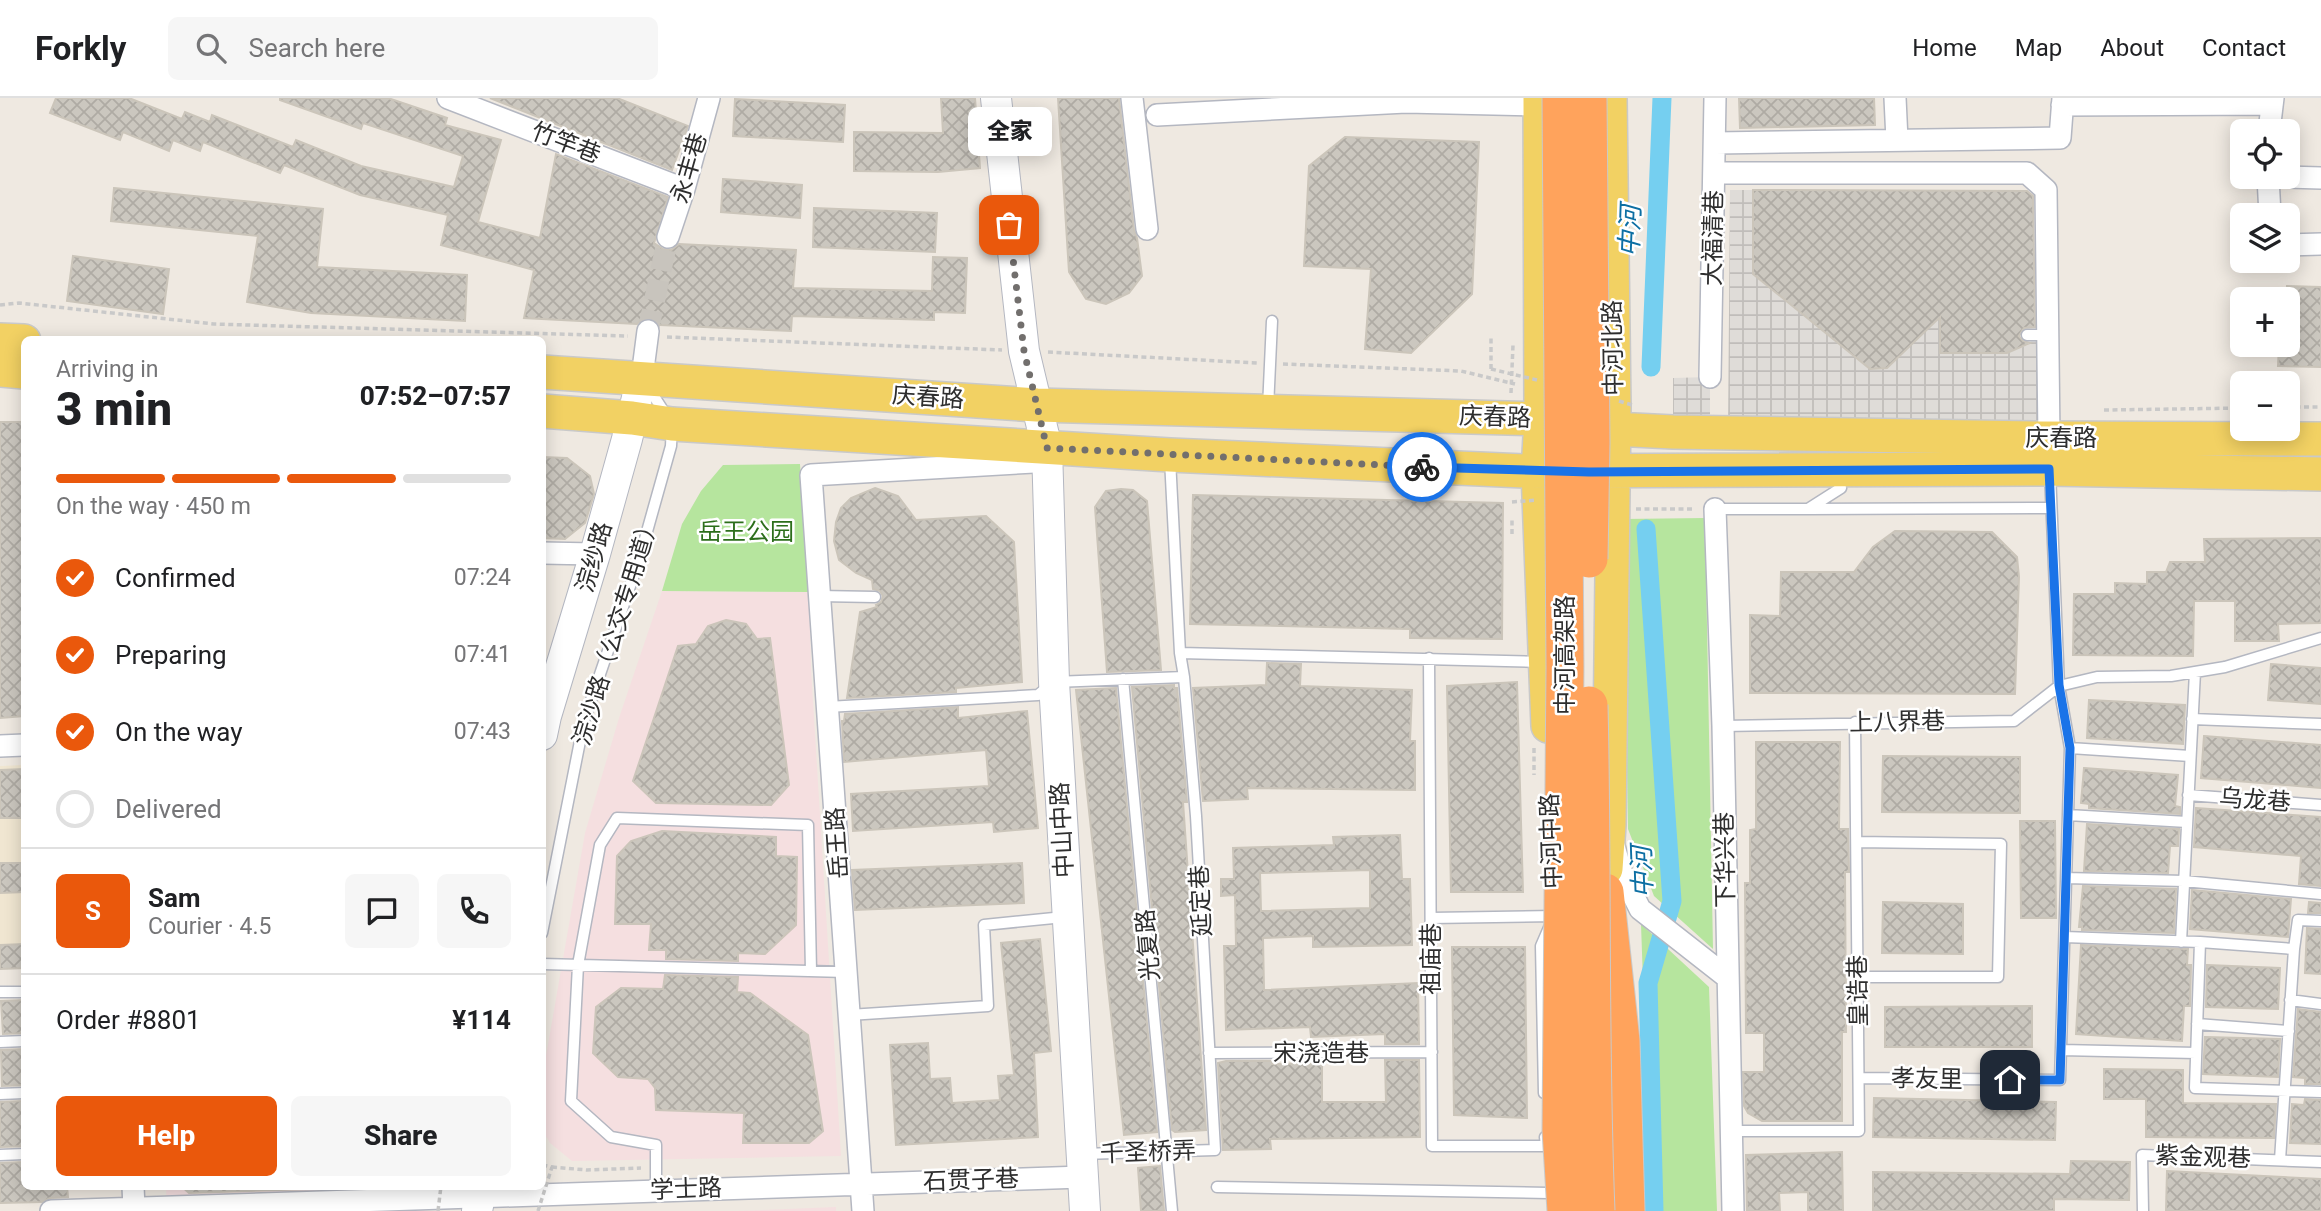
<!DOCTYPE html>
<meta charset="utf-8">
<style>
:root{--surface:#fff;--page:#f6f6f6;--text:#202124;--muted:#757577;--line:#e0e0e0;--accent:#ea580c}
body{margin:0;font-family:Roboto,"Noto Sans SC",sans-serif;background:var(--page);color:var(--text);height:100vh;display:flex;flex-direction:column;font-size:26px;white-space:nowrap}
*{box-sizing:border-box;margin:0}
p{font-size:23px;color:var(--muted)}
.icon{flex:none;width:38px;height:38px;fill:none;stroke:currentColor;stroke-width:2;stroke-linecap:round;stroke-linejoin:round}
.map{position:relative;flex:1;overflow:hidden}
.details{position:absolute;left:21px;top:238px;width:525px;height:854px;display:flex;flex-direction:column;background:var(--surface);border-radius:10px;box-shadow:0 4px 18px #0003}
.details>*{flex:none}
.buttons{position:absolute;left:2230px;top:21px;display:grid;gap:14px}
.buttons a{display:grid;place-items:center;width:70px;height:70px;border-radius:10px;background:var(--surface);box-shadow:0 4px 18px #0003;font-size:35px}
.pin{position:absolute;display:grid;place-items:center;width:60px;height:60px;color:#fff;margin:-30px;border-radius:14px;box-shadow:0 4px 10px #0006}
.courier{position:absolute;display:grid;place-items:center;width:70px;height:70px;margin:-35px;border:5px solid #1a73e8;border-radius:50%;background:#fff;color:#222;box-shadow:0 2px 9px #0007}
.bubble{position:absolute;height:49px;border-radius:10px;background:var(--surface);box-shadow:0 4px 18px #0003;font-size:23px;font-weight:800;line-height:49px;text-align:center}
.summary em{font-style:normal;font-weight:800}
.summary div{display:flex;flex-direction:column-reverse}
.summary{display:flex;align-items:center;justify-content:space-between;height:119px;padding:0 35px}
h1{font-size:46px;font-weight:800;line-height:52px}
.bar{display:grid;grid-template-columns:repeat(4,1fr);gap:10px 7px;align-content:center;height:84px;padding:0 35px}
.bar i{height:9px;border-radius:5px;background:var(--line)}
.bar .active{background:var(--accent)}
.bar p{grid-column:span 4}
.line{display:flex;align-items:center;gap:18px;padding:0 35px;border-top:2px solid var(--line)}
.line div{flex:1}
.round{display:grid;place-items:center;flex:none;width:74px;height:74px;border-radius:10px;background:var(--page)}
ol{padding:0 35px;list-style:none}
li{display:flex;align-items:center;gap:21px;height:77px}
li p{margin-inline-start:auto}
li .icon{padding:7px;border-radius:50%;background:var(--accent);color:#fff;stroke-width:4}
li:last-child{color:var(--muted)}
li i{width:38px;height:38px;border:4px solid var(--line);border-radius:50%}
.primary-button{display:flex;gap:14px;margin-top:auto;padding:14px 35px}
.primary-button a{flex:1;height:80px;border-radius:10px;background:var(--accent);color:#fff;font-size:28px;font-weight:800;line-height:80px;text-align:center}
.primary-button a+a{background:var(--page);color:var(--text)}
header{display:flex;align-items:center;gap:42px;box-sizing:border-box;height:98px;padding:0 35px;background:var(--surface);border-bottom:2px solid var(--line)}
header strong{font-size:33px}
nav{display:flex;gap:38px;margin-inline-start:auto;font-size:24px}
.search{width:490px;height:63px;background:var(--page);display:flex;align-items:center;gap:18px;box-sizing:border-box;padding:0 24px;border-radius:10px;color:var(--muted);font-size:26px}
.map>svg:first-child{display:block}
.education{fill:#f0e6d1}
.medical{fill:#f5dfe0}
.park{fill:#b6e59e}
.plaza{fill:url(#plaza-grid)}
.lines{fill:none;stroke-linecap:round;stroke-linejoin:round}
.canal{stroke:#75cff0;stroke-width:19}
.building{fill:url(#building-cross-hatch);stroke:#cbc5ba;stroke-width:2;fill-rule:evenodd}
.street-tunnel{stroke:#c8c4bd;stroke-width:21;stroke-dasharray:21 10;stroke-linecap:butt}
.lane-casing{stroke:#b4b7c1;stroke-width:13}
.street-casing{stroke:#b4b7c1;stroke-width:24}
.secondary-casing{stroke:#b4b7c1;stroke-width:32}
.primary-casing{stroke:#c9c9c9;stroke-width:36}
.highway-casing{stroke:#c9c9c9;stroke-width:39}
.path{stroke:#c9c9c9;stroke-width:3.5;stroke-dasharray:5 3.5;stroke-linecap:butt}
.lane{stroke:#fff;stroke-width:10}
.street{stroke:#fff;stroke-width:21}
.secondary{stroke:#fff;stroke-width:30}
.primary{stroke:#f2d163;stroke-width:33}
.highway{stroke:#ffa35c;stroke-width:37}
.highway-bridge-casing{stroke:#c9c9c9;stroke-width:39;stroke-linecap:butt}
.path-bridge{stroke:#c9c9c9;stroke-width:3.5;stroke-dasharray:5 3.5;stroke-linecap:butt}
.highway-bridge{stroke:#ffa35c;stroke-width:37}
.done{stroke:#726f6d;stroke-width:7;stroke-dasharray:0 12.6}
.route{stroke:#1a73e8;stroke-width:9}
.labels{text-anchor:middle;stroke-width:5;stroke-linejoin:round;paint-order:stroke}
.street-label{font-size:24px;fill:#2e2e2e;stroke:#fff}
.park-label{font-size:24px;fill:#2c6e1b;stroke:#fff}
.water-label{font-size:26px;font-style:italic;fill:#0d6fa3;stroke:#fff}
</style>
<header>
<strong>Forkly</strong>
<div class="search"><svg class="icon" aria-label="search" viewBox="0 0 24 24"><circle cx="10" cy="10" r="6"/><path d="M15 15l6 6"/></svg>Search here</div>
<nav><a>Home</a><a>Map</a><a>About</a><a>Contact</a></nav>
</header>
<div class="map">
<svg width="2321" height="1113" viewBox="0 0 2321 1113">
<defs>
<pattern id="plaza-grid" width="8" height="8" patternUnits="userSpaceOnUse" patternTransform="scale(1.75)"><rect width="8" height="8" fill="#dfdcd8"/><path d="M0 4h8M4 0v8" fill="none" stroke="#c0bdba"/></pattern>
<pattern id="building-cross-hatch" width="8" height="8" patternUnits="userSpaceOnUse" patternTransform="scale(1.75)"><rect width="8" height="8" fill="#cbc7bf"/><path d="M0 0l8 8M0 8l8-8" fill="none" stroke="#afaba4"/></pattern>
</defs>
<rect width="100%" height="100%" fill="#efe9e1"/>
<!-- education -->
<path class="education" d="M24,667V870L0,871V668Z"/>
<!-- medical -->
<path class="medical" d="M662,493L809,494L811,571L841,1058L572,1063L550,1045L543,1033V975L585,735L619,620Z
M166,1089H428L425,1113H167Z
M836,1109V1113H736Z"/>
<!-- park -->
<path class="park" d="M800,366L809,494L662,493L682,426L701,393L723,367Z
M1705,420L1713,851L1654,798L1628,731L1623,421Z
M1641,826L1709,889L1717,1113H1651Z"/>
<!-- plaza -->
<path class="plaza" d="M1730,92H1753L1754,176L1870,271L1887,270L1940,219V255H2007L2028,247L2039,230L2037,340L1728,336Z
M1710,279V336L1673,334V280Z"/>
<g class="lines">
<!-- canal -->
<path class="canal" d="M1651,269L1662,0
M1646,431L1672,803L1648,885L1654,1113"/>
</g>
<!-- building -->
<path class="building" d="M56,0H129L182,21L185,14L210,24L212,17L293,49L296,42L361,68L454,89L463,58L363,25L361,31L280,2V0H388L447,20L445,27L501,42L478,124L540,140L556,56L668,99L654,145L663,151L671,152L679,146L796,152L793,190L932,193L933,159L967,160L965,215L934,214V222L792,218L791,233L660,227L649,220L642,221L637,226L524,220L534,172L441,147L448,117L360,97L284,67L280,75L203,44L200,53L173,42L169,53L123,34L120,42L50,15Z
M490,0H617L688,28L672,72Z
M941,0H975L980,70L938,74L854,73V34L943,35Z
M1058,0H1119L1134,132L1137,140L1142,178L1129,195L1106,206L1086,201L1069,174Z
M1739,0H1874L1875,27L1740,30Z
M735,1L845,7L843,44L733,38Z
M1345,39L1479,44L1472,196L1411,255L1365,251L1371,171L1304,168L1309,68Z
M723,81L802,87L800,120L721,114Z
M114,90L323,111L317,169L467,177L465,223L311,215L247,204L258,138L111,123Z
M1753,92L2027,93L2033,98L2035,229L2024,230L2019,238L2023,243L2030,245L2007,255H1940V219L1887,270L1870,271L1753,176Z
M814,110L937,115L935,154L813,149Z
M73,158L169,171L163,216L67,203Z
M2287,188L2321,189V269L2278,268L2279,247H2287Z
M0,324H24V618L0,620Z
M542,359L567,360L590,378L594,396L585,425L565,441L542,440Z
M875,390L898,398L916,422L986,418L1014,444L1022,584L956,590V594L847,600L860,514L877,509L876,507L881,504L883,498L880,493L873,491L872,482L856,475L839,462L834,443L836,424L841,410L851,400Z
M1121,391L1133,392L1147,403L1161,572L1107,574L1095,409L1106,393Z
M1193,397L1503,405L1502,541L1410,540V531L1190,526Z
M1895,433L1992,434L2017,459L2019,479L2015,596L1750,595V517L1780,518L1781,474H1854L1873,449Z
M2321,440V525L2278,526L2279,543H2235V503H2194L2193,558L2073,557L2074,496H2115V485L2147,486V474H2166L2170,464H2205L2204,441Z
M726,522L746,526L757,541L770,540L789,687L771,707L656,705L633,683L678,548L696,546L708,528Z
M1267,565L1301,566L1300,588L1412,592L1410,643H1415V692L1247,690L1248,701L1203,703L1193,590L1266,587Z
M2271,566L2321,570V606L2268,602Z
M1517,584L1523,794H1451L1447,588Z
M1174,587V590H1177L1187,704H1183L1206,1032L1175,1034L1172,1032L1132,589Z
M1116,590L1157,1034L1124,1037L1076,592Z
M2089,602L2185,607L2183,646L2087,640Z
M958,609V620L1027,613L1038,730L994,734L993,724L853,733L851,696L989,688L986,652L844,664L842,623H844L845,616Z
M2204,638L2321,647V690L2201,680Z
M1756,644H1840L1839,731H1848L1849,774H1845L1846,934H1842V1023H1762L1748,1015L1744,1008L1743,974H1764V935H1746L1745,785H1750V732L1756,731Z
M1883,658L2020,659V715L1882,714Z
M2084,670L2178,677L2175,708L2180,709V716L2089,710V706L2081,705Z
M24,671V720H0V672Z
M2196,710L2321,719V788L2299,786L2301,758L2194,749Z
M2020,723H2055L2056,820H2021Z
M2087,726L2179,731L2178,748H2170L2168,775L2084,773Z
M662,733L776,739V758L797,759L796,827L765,856L738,855V863L666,861V852H649L651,826H615L617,758L631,743Z
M1400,737L1402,781H1410L1412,847L1313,849V838L1263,840L1264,892L1418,885L1419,946H1385V936L1311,939L1310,929L1226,932L1224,848H1236L1235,797L1221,798V781H1234L1233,750L1334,747L1333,739ZM1370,772V810L1261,813L1260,775Z
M0,765H24V794L0,795Z
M1022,765L1024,805L855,812L852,772Z
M2083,788L2176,791L2174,835L2082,832V829H2079Z
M2192,792L2291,801L2288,839L2190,831Z
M1883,804L1963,806V856L1882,855Z
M2309,804L2321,805V815H2308Z
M2307,830L2321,831V876L2305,875Z
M1040,841L1051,953L1034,955L1038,1039L896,1047L890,947L928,945L930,981L950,980L952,1005L1000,1002L998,978L1014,977L1001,845Z
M24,846V870L0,871V847Z
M2081,847L2188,851L2187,867H2191L2190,908H2184L2182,943L2076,936Z
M1452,849H1525L1527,1020L1454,1017Z
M2207,867L2280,870L2278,911L2206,909Z
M665,877L738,879L737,894L750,895L808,937L823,1033L809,1045H743L744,1015L656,1012L655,990L648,981L618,979L593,955L596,909L621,890L663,891Z
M24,902V935L3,936L1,903Z
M2032,908V949H1885V909Z
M2298,911L2321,914V986H2305V980L2293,979Z
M2205,939L2280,941L2278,979L2203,976Z
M24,951V987L2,988L1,952Z
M1385,962H1419L1420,1039L1270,1041L1271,1051L1223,1052L1218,965L1226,963H1272V966L1322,965V1004H1386Z
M2104,971L2183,972V1005L2276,1006L2274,1040L2146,1039V1001H2104Z
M1874,1000L2056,1004L2055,1042L1873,1039Z
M2305,1001L2321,1002V1046L2290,1045L2292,1006L2304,1007Z
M24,1003V1048L0,1049V1004Z
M1842,1054L1843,1113H1808V1094L1779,1095L1780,1113H1747L1746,1057Z
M2071,1063L2130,1064L2129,1102L2054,1101V1113H1873V1074L2070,1076Z
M24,1064V1088H67L68,1099L50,1100L42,1104L0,1105V1065Z
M1160,1068L1164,1113H1141L1138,1070Z
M2167,1073L2321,1081V1113H2166Z
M181,1088H310V1091L189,1095Z"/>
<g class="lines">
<!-- street-tunnel -->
<path class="street-tunnel" d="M648,233L668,139"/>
<!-- lane casing -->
<g class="lane-casing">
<path id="lane" d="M2027,237H2047
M1268,310L1272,223
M1170,361L1180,555L1543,564
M1715,411H1808L1841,390
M1808,411L2051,410
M819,498L875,499
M1429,560L1432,1048H1546L1545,1039
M1123,581L1172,1113
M827,609L1038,597L1054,584L1184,579
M2192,621L2321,626
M1723,628L2014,623L2059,588L2050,374
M2070,650L2190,658
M2188,697L2321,707
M2068,717L2187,724
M1857,744L2001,746L1998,879H1858
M2066,780L2184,783L2321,796
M1431,820L1554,818L1541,848L1544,995
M542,835L584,623L639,462L671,348L672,326L646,286
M2065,839L2200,844L2294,851
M2181,844L2195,574
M2200,844L2195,990L2321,994
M542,866L846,874
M0,894H24
M2290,902L2321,906
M849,917L988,908L984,827L1064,819
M2197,926L2289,933
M0,944L24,943
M2061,952L2196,955
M1209,955L1432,954
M1859,980L2060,982L2070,650L2059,588L2097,579L2171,578L2225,569L2321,540
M0,996L24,995
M1731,1033H1859L1855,624
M1082,1056L1215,1052L1196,718L1184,579L1180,555
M0,1057L24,1056
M2280,1062L2294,851L2298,822L2321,823
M1217,1089L1548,1095
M656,1092V1047L611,1039L571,1003L578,867L600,747L617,720L808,727L811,873
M2143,1113L2142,1057L2321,1064"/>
</g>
<!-- street casing -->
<g class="street-casing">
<path id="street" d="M448,0L684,91
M1132,0L1147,131
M1895,0L1897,42
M2062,7L2272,6
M1157,17L1406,4L1540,7
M2269,33L2273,0
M1716,45L2060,40L2063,0
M1715,75H2027L2046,92L2049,340
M2268,79L2270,117
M2286,79L2321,80
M668,139L684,91L709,0
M2287,147L2321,146
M642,279L648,233
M1710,279L1715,0
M1715,411L1723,628L1733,1113
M542,455L595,456
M0,648L24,647
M1614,748L1621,773L1640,811L1728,880
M133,1088L134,1111
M51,1113L1082,1079
M863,1113L811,377L1034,364L1045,352"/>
</g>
<!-- secondary casing -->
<g class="secondary-casing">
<path id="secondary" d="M996,0L1024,253L1047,350L1054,584L1085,1113
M542,637L546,618L595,456L627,341L642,279
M477,1113L482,1088"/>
</g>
<!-- primary casing -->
<g class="primary-casing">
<path id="primary" d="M1540,0L1541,321L1538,373L1548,628
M0,242L24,243
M0,272L24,274
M542,274L1037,307L1541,321L1614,331L1673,334L2037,340L2321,341
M542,313L632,320L672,326L1170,357L1524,373L2049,371L2321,376
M1606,771L1609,727L1614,309L1610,0"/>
</g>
<!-- highway casing -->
<g class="highway-casing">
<path id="highway" d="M1605,794L1621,943L1626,1113"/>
</g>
<!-- path -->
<path class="path" d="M0,207L19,205L214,226L628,238
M667,239L1002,252
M1048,254L1257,265
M1283,266L1461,273L1515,286
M1491,271V239
M1511,295L1513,247
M2287,309H2321
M2104,312L2242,310
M1636,411H1695
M1512,436V420
M1534,650V677
M552,1069L587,1072L641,1070"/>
<!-- lane -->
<use href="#lane" class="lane"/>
<!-- street -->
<use href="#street" class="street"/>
<!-- secondary -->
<use href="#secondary" class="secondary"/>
<!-- primary -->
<use href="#primary" class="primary"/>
<!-- highway -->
<use href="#highway" class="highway"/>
<!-- highway-bridge casing -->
<g class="highway-bridge-casing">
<path id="highway-bridge" d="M1561,0L1565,570L1561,1032L1566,1113
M1588,0L1591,345L1589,461
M1589,607C1593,775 1589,944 1596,1113"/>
</g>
<!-- path-bridge -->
<path class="path-bridge" d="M1491,271L1537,282
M1619,303L1632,307
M1512,404L1537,402
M438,1113L441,1088
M538,1113L552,1069L542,1067"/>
<!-- highway-bridge -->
<use href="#highway-bridge" class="highway-bridge"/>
</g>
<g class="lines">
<!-- done -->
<path class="done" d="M1009,127L1024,253L1047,350L1422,369"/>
<!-- route -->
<path class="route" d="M1422,369L1589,374L2049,371L2059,587L2070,650L2060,982H2010"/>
</g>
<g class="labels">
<!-- street labels -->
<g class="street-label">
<text transform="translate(566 45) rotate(21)" y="8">竹竿巷</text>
<text transform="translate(689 70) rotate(-74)" y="8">永丰巷</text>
<text transform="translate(1713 140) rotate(-89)" y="8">大福清巷</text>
<text transform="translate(1613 250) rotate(-91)" y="8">中河北路</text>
<text transform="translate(928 299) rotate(4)" y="8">庆春路</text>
<text transform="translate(1495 319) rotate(2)" y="8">庆春路</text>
<text x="2061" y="348">庆春路</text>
<text transform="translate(594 459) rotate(-74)" y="8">浣纱路</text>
<text transform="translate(616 532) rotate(-73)" y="8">浣沙路（公交专用道）</text>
<text transform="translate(1565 557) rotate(-90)" y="8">中河高架路</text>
<text transform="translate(1897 624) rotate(-1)" y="8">上八界巷</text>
<text transform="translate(2255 702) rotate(4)" y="8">乌龙巷</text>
<text transform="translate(1062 732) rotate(-93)" y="8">中山中路</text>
<text transform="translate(1551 743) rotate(-92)" y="8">中河中路</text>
<text transform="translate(837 745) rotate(-94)" y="8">岳王路</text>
<text transform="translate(1725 762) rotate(-91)" y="8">下华兴巷</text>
<text transform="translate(1201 803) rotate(-93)" y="8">延定巷</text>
<text transform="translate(1148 847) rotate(-95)" y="8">光复路</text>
<text transform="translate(1431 861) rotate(-90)" y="8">祖庙巷</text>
<text transform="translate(1858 893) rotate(-91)" y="8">皇诰巷</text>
<text x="1321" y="963">宋浇造巷</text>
<text transform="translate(1927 981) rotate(1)" y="8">孝友里</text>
<text transform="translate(1148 1054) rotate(-2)" y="8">千圣桥弄</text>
<text transform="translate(2203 1059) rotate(2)" y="8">紫金观巷</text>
<text transform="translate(971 1082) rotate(-2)" y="8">石贯子巷</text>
<text transform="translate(686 1091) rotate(-2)" y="8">学士路</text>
</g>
<!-- park labels -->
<g class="park-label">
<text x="746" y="442">岳王公园</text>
</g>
<!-- water labels -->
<g class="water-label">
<text transform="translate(1630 133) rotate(-88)" y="9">中河</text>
<text transform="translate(1642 774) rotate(-92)" y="9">中河</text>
</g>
</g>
</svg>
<div class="buttons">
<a><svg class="icon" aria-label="locate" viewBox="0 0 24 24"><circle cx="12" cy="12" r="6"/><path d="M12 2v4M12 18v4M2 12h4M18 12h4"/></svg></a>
<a><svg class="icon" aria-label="layers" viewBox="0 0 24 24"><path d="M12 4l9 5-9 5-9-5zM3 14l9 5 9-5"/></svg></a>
<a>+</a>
<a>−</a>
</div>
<div class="pin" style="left:1009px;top:127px;background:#ea580c"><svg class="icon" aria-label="bag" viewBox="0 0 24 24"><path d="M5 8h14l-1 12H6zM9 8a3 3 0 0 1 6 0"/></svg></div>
<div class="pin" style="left:2010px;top:982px;background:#1f2937"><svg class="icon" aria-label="home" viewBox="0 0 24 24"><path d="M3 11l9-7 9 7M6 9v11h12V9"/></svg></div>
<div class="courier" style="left:1422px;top:369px"><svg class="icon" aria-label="bike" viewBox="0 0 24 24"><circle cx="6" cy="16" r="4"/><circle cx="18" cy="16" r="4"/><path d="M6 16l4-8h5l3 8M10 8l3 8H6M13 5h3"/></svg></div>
<div class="bubble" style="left:968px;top:9px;width:84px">全家</div>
<section class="details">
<div class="summary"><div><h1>3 min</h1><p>Arriving in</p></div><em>07:52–07:57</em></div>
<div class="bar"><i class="active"></i><i class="active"></i><i class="active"></i><i></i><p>On the way · 450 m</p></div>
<ol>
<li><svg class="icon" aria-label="check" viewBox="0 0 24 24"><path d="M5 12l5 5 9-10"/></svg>Confirmed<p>07:24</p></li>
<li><svg class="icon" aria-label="check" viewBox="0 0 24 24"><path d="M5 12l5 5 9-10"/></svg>Preparing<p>07:41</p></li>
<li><svg class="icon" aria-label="check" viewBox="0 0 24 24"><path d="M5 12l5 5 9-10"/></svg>On the way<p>07:43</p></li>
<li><i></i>Delivered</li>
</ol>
<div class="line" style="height:126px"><b class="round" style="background:var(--accent);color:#fff">S</b><div><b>Sam</b><p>Courier · 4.5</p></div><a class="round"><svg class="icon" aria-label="chat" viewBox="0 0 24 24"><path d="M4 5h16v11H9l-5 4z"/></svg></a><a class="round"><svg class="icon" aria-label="phone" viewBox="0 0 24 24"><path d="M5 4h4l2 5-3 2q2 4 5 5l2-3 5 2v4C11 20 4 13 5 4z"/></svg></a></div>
<div class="line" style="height:91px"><div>Order #8801</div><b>¥114</b></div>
<div class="primary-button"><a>Help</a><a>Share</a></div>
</section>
</div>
